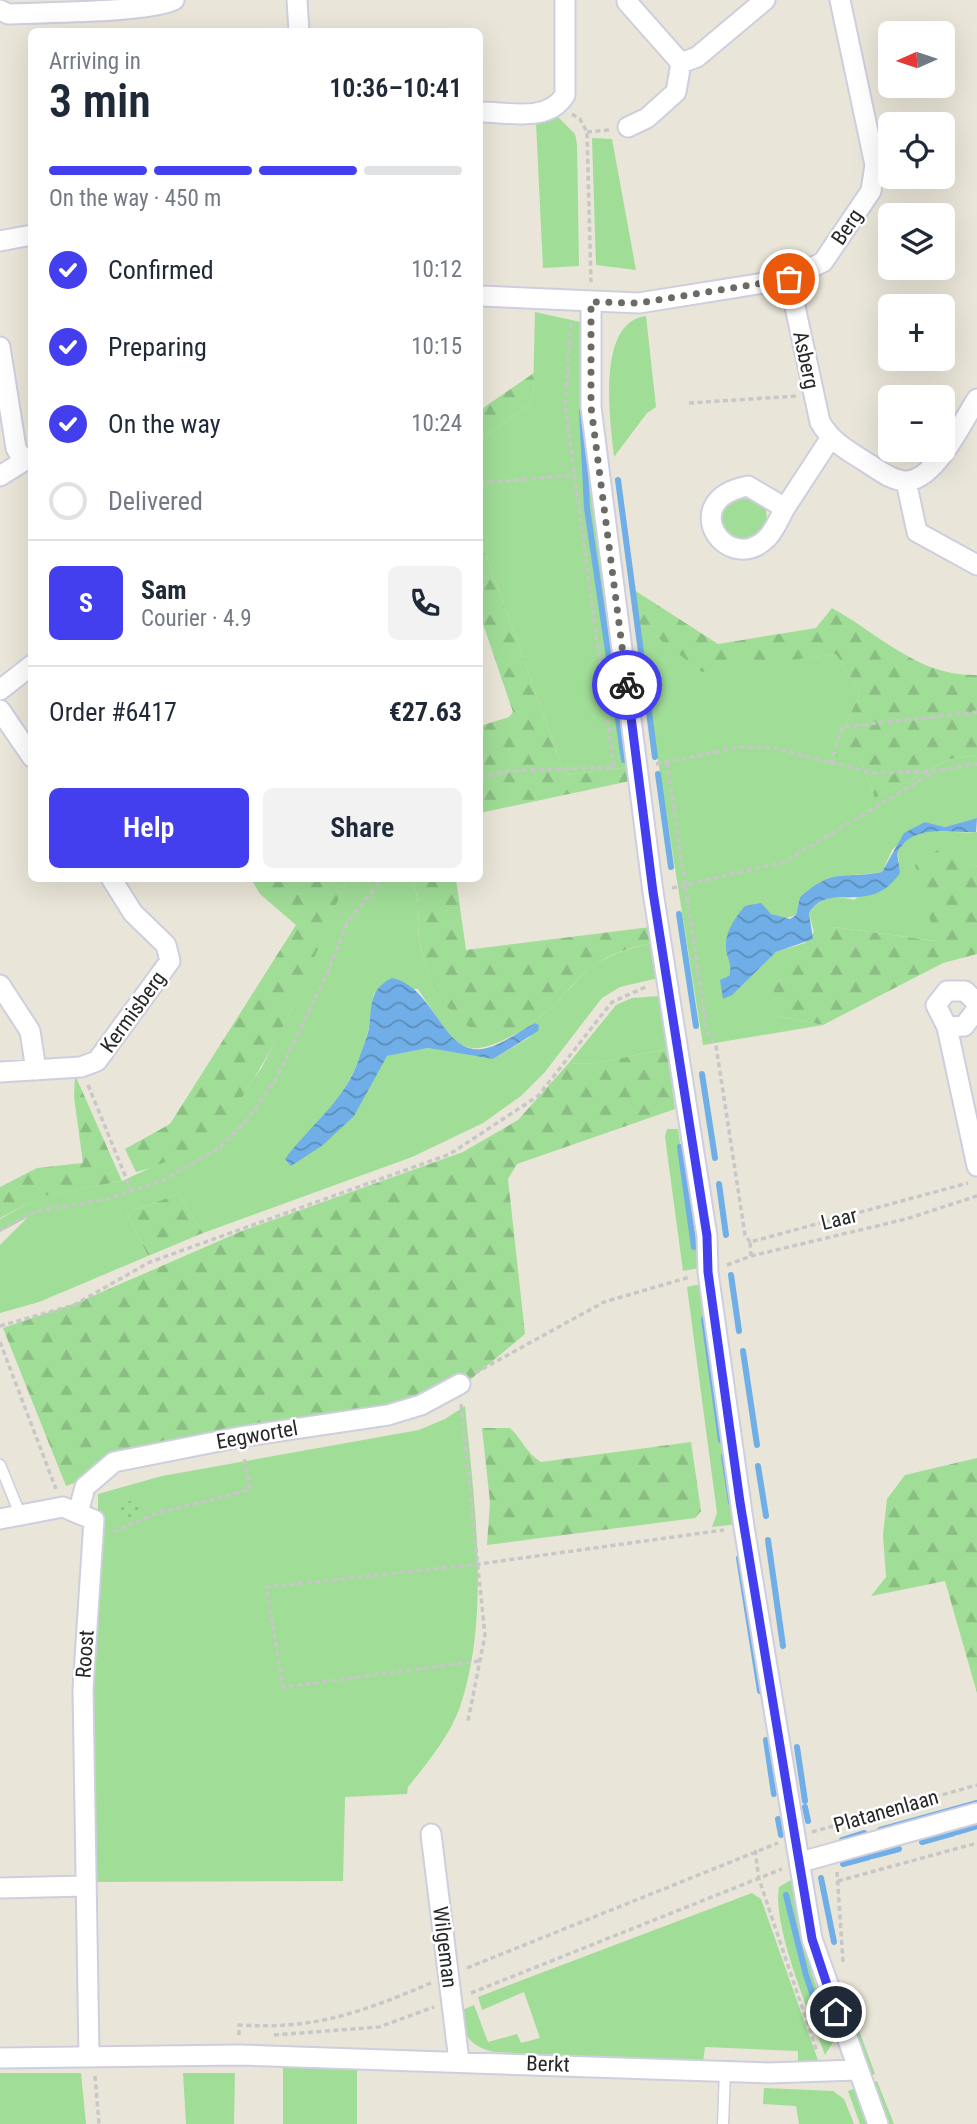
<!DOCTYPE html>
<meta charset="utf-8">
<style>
:root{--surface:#fff;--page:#f2f2f3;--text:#1f2937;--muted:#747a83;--line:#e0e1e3;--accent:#433fef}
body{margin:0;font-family:"Roboto Condensed",sans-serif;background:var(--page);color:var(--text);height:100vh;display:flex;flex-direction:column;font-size:26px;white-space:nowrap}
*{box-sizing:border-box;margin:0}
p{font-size:23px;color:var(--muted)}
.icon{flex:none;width:38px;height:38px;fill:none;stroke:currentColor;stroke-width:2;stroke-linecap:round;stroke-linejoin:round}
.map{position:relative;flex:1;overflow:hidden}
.sheet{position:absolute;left:28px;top:28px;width:455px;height:854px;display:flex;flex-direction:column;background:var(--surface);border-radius:10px;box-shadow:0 7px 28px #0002}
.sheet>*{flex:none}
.needle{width:46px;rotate:267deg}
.controls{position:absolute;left:878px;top:21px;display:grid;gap:14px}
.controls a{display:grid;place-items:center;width:77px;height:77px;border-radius:10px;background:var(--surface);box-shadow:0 7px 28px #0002;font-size:35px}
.pin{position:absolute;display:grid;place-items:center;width:60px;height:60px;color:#fff;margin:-30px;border:4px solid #fff;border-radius:50%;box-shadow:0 2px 7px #0007}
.courier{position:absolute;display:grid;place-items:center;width:70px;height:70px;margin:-35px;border:5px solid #433fef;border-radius:50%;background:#fff;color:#222;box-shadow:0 2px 9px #0007}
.headline em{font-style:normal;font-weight:600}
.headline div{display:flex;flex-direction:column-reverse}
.headline{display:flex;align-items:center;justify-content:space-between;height:119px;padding:0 21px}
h1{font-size:46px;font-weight:600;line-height:52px}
.bar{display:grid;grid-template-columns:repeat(4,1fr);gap:10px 7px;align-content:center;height:84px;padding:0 21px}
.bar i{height:9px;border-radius:5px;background:var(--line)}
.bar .current{background:var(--accent)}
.bar p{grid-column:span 4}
.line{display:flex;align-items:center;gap:18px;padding:0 21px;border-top:2px solid var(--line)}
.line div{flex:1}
.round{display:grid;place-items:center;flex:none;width:74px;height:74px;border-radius:10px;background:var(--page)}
ol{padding:0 21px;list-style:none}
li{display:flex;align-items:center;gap:21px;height:77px}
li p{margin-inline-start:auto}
li .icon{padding:7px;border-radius:50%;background:var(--accent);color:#fff;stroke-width:4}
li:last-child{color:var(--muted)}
li i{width:38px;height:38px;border:4px solid var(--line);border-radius:50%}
.action{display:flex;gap:14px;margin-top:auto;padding:14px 21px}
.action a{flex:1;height:80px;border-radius:10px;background:var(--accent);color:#fff;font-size:28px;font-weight:600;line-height:80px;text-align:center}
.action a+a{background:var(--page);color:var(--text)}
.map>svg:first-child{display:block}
.grass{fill:#a0dd97;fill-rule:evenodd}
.forest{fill:url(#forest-firs)}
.park{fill:url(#park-dots)}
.water{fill:url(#water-waves)}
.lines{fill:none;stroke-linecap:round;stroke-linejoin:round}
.stream{stroke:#6faee7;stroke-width:6}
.lane-casing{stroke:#cecedf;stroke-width:13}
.street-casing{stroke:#cecedf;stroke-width:23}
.path{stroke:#c7c7c7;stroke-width:3.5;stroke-dasharray:5 3.5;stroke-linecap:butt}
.lane{stroke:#fff;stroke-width:10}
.street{stroke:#fff;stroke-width:19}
.done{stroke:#6b6a65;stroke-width:7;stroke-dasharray:0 12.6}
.route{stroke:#433fef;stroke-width:9}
.labels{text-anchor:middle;stroke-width:5;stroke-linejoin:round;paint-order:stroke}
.street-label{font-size:21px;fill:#272727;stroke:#fff}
</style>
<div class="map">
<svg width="977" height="2124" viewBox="0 0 977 2124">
<defs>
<pattern id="forest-firs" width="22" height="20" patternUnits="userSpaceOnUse" patternTransform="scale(1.75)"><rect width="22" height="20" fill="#a0dd97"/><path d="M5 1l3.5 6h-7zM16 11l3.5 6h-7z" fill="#8abe82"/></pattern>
<pattern id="park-dots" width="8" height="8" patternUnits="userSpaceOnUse" patternTransform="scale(1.75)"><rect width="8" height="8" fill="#a0dd97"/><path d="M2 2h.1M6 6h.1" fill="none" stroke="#8abe82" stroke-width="1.8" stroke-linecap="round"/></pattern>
<pattern id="water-waves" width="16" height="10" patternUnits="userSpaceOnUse" patternTransform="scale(1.75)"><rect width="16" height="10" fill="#6faee7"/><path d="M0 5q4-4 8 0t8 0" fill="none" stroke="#5b8ebb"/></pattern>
</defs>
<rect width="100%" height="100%" fill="#e9e5d8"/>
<!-- grass -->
<path class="grass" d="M557,116L575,134L577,144L579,266L543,268L536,123Z
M592,138L612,139L636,270L596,265Z
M535,312L585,323L582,398L585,445L628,767L565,775L480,538V440L527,406L533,398Z
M646,316L656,407L647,413L614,457C610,420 596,322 646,316Z
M746,492L766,508L767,525L757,540L724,539L717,507Z
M636,621L702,671L836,654L860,693L835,749L860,759L875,798L950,759L977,755V818L945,827L925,822L892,850L882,872C842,879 836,867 800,897L796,915L783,919L771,914L726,947L732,968L729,976L741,986L776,952L805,943L814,932L809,913C820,897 836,895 854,900L899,861L897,853C912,821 947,835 977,832V867L939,850L937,941L834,927L777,981L779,1016L823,1025L703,1045Z
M347,879H411C421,895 417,919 419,938C423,965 436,990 451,1012C475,1015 503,1023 527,1022C550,1020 575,976 597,963C614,953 633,947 653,943L658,978L620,987L602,998L544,1073L521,1096L483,1123L412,1157L203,1233L178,1194L127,1213L148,1256L39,1302L0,1313V1245L28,1217L0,1232V1219L41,1196L122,1181L148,1169L222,1124L262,1067L291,1010ZM418,989C462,1055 463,1065 535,1023L539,1025L530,1037L493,1059L428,1048L386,1056L371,1082L291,1166L286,1159C322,1120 356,1085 368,1031C371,1019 371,1005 374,993Z
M660,996L667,1049L596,1063L568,1064L616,1005L632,998Z
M667,1129H678L699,1268L683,1271L665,1137Z
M701,1284L738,1524L712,1527L717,1513L687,1287Z
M465,1406C474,1500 491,1616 460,1707C449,1737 428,1762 408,1787L407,1794L345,1797L343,1881L93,1882L88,1684L98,1534V1494L162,1476L419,1430L445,1419Z
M791,1880C800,1936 814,1987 835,2039L825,2055C810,2014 772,1927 779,1887Z
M752,1893L761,1899L819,2063L798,2066V2051L705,2047L703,2062L494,2052C469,2046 463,2035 460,2011L474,2005L488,2042L517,2034L521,2043L540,2038L524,1992L482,2010L478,1997Z
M853,2014L875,2074L868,2076L848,2019Z
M283,2068H357V2124H283Z
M0,2073H81L86,2124H0Z
M183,2073H235L234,2124H186Z
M877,2081L894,2124H886L871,2083Z
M764,2088L833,2091L844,2099L854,2124H799L796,2106L763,2104Z
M855,2088L869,2124H860L848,2091Z"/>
<!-- forest -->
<path class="forest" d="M534,373L533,398L527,406L480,440V410Z
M480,538L565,775L628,767L630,781L480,813V726L509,717L513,712L480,615Z
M631,588L718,644L816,628L832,608C879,634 919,677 977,675V755L950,759L875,798L860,759L836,756L835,749L860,693L836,654L702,672L636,621Z
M939,849L977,867V954L943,963L823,1025L779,1016L771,1004L776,982L812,942L834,927L936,941L915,865Z
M251,879H347C317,949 291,1023 248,1087C240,1100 231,1116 220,1126C196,1148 167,1164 136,1172L125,1149L170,1124L296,925L260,894Z
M411,879H456L466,950L651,927L653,943C632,947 610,953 593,966C574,979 562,1001 544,1014C501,1044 464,1040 438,992C429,976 421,954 419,936C417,918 421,895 411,879Z
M667,1049L675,1109L517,1164L508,1179L525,1334L465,1384L443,1398L125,1454L95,1465L74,1483L66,1486L3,1328L79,1302L242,1231L463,1152L518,1120L568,1064L596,1063Z
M75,1075L122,1181L42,1196L0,1218V1187L37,1168L83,1163L74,1097Z
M178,1194L203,1233L148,1256L127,1213Z
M482,1428H510C522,1439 526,1453 541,1462L691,1442L701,1511L695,1518L487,1545L490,1502Z
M977,1458V1693L945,1581L871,1596L886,1577L883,1535L887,1499L905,1475Z"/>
<!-- park -->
<path class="park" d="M120 1511a10 10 0 1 1 20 0a10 10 0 1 1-20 0Z"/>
<!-- water -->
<path class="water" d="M977,818L976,832C947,833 912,823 897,853L900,873C869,918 831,879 809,913L813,939L776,952L732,995L723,999L720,980L729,976C733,965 727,959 726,948C725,931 735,918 745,906L761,903L771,914L790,919L796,915L800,897C836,866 842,880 882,872L904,833L925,822L945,827Z
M392,978C436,987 443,1060 487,1048C504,1044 519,1031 535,1023L539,1025L538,1031L493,1059L428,1048L387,1056L354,1116L323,1145L291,1166L285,1159C311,1124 344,1102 359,1059C362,1049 367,1039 369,1028C372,1006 369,989 392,978Z"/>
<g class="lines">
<!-- stream -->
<path class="stream" d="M582,411L587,508L624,760
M618,480L655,757
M658,774L671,867
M679,914L696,1026
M702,1074L715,1158
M680,1147L694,1247
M719,1184L726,1235
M731,1275L739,1331
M704,1319L721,1440
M743,1351L757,1445
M724,1456L731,1502
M758,1466L766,1516
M768,1540L783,1646
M739,1558L760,1691
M766,1740L774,1794
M797,1747L805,1801
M805,1807L808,1821
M778,1819L781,1835
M880,1830L977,1803
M958,1832L977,1826
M842,1840L864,1833
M922,1842L954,1833
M872,1856L899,1849
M843,1864L869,1857
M821,1878L834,1942
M786,1895L806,1975L826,2034"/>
<!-- lane casing -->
<g class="lane-casing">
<path id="lane" d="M0,1465L20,1514
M723,2124L725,2071"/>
</g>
<!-- street casing -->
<g class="street-casing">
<path id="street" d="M297,0L299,32
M627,2L681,63
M0,10L8,14C44,12 147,13 174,0
M681,63L697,57L765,0
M480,112C508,112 548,123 565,95V0
M628,127L647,118L676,92L681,63
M0,241L32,235
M789,279L820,422C832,443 849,451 869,464C880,471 890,479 903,481C934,484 962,422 977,399
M480,296L639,303L789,279L823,262L871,191L875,165L840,0
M591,302V407L653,892L707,1236L708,1272L744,1527L812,1939L878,2124
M0,347L16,448L23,461
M0,476L32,456
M906,481L917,532L977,565
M748,486L785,508C780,517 775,529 768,537C728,579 674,500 748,486Z
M785,508L830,439
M0,690L32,665
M0,710L32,757
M0,985L30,1031L36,1070
M977,1003L965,991H947L936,1005L947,1027L977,1166
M947,1027L964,1026L977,1009
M0,1072L81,1067L97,1061L170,961L166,945L133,913L111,878
M78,1513L85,1487L114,1462L240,1437L388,1415L421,1405L460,1384
M0,1519L63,1507L94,1520L83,1689L89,2056
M431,1834L459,2061
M801,1862L977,1813
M0,1888L86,1886
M0,2058L239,2055L768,2073L857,2070"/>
</g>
<!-- path -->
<path class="path" d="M572,114L580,119L587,132L591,282
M587,132L609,130
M571,323L565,405L614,767
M689,403L797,396
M480,483L575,475
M667,762L707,1031L716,1046L745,1235L750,1242
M656,764L742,747H770L874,773L935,771L977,764
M830,764L842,727L977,712
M480,777L507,771L613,767
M672,888L784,862L934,772
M88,1085L131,1190
M0,1230L37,1211L108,1199L163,1180L219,1148L245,1122L276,1079L327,974L348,921L383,878
M751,1256L750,1242L968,1183
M727,1265L751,1256L906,1219L977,1196
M0,1326L74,1305L150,1262L450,1154L538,1096L612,1002L648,986
M0,1342L56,1489
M475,1373L604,1302L690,1277
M461,1404L485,1635L468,1721
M113,1532L157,1513L250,1490L244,1457
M479,1661L283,1687L266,1587L479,1564L724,1530
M812,1832L977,1785
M755,1850L759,1879L817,2052
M837,1872L843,1962
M838,1881L977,1843
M467,1968L778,1843
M471,1993L782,1869
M239,2035V2025C315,2030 362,2012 431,1983
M274,2035L379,2027L434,2007
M95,2076L99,2124"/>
<!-- lane -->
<use href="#lane" class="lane"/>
<!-- street -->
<use href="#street" class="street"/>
</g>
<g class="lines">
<!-- done -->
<path class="done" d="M627,685L591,407V302L639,303L789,279"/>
<!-- route -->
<path class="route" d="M627,685L653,892L707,1236L708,1272L740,1502L795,1837L812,1939L836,2012"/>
</g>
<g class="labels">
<!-- street labels -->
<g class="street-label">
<text transform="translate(847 227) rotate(-56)" y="7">Berg</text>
<text transform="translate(806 360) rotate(78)" y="7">Asberg</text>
<text transform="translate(133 1012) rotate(-54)" y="7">Kermisberg</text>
<text transform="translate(839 1219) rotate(-14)" y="7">Laar</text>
<text transform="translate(257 1435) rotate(-10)" y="7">Eegwortel</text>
<text transform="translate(85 1654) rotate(-86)" y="7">Roost</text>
<text transform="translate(886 1811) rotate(-16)" y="7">Platanenlaan</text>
<text transform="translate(445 1947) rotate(83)" y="7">Wilgeman</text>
<text transform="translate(548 2064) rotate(2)" y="7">Berkt</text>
</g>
</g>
</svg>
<div class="controls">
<a><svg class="needle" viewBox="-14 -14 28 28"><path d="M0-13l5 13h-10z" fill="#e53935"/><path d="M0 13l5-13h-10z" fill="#747a83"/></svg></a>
<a><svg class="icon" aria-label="locate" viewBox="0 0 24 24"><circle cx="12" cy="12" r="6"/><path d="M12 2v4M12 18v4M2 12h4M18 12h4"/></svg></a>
<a><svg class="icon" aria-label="layers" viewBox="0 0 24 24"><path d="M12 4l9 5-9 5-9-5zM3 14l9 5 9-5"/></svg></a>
<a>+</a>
<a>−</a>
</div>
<div class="pin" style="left:789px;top:279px;background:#ea580c"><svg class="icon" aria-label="bag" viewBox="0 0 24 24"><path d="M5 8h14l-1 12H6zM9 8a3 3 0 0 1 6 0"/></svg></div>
<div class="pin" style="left:836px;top:2012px;background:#1f2937"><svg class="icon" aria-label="home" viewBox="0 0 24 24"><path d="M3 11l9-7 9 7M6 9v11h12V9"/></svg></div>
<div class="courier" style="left:627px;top:685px"><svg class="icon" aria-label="bike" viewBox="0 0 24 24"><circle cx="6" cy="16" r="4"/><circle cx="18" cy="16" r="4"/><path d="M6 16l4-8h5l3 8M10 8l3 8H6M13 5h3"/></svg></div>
<section class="sheet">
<div class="headline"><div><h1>3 min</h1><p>Arriving in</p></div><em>10:36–10:41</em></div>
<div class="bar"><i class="current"></i><i class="current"></i><i class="current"></i><i></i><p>On the way · 450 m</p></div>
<ol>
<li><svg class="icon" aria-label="check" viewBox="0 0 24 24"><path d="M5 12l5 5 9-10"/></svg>Confirmed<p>10:12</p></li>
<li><svg class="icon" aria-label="check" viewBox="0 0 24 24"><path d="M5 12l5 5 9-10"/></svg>Preparing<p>10:15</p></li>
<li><svg class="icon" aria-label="check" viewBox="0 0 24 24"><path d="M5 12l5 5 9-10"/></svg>On the way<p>10:24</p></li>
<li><i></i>Delivered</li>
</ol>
<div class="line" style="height:126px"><b class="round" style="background:var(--accent);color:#fff">S</b><div><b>Sam</b><p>Courier · 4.9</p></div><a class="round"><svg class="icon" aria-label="phone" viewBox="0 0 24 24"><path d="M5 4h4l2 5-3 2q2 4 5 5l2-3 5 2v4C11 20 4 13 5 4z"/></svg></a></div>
<div class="line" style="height:91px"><div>Order #6417</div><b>€27.63</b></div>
<div class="action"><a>Help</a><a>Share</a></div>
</section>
</div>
